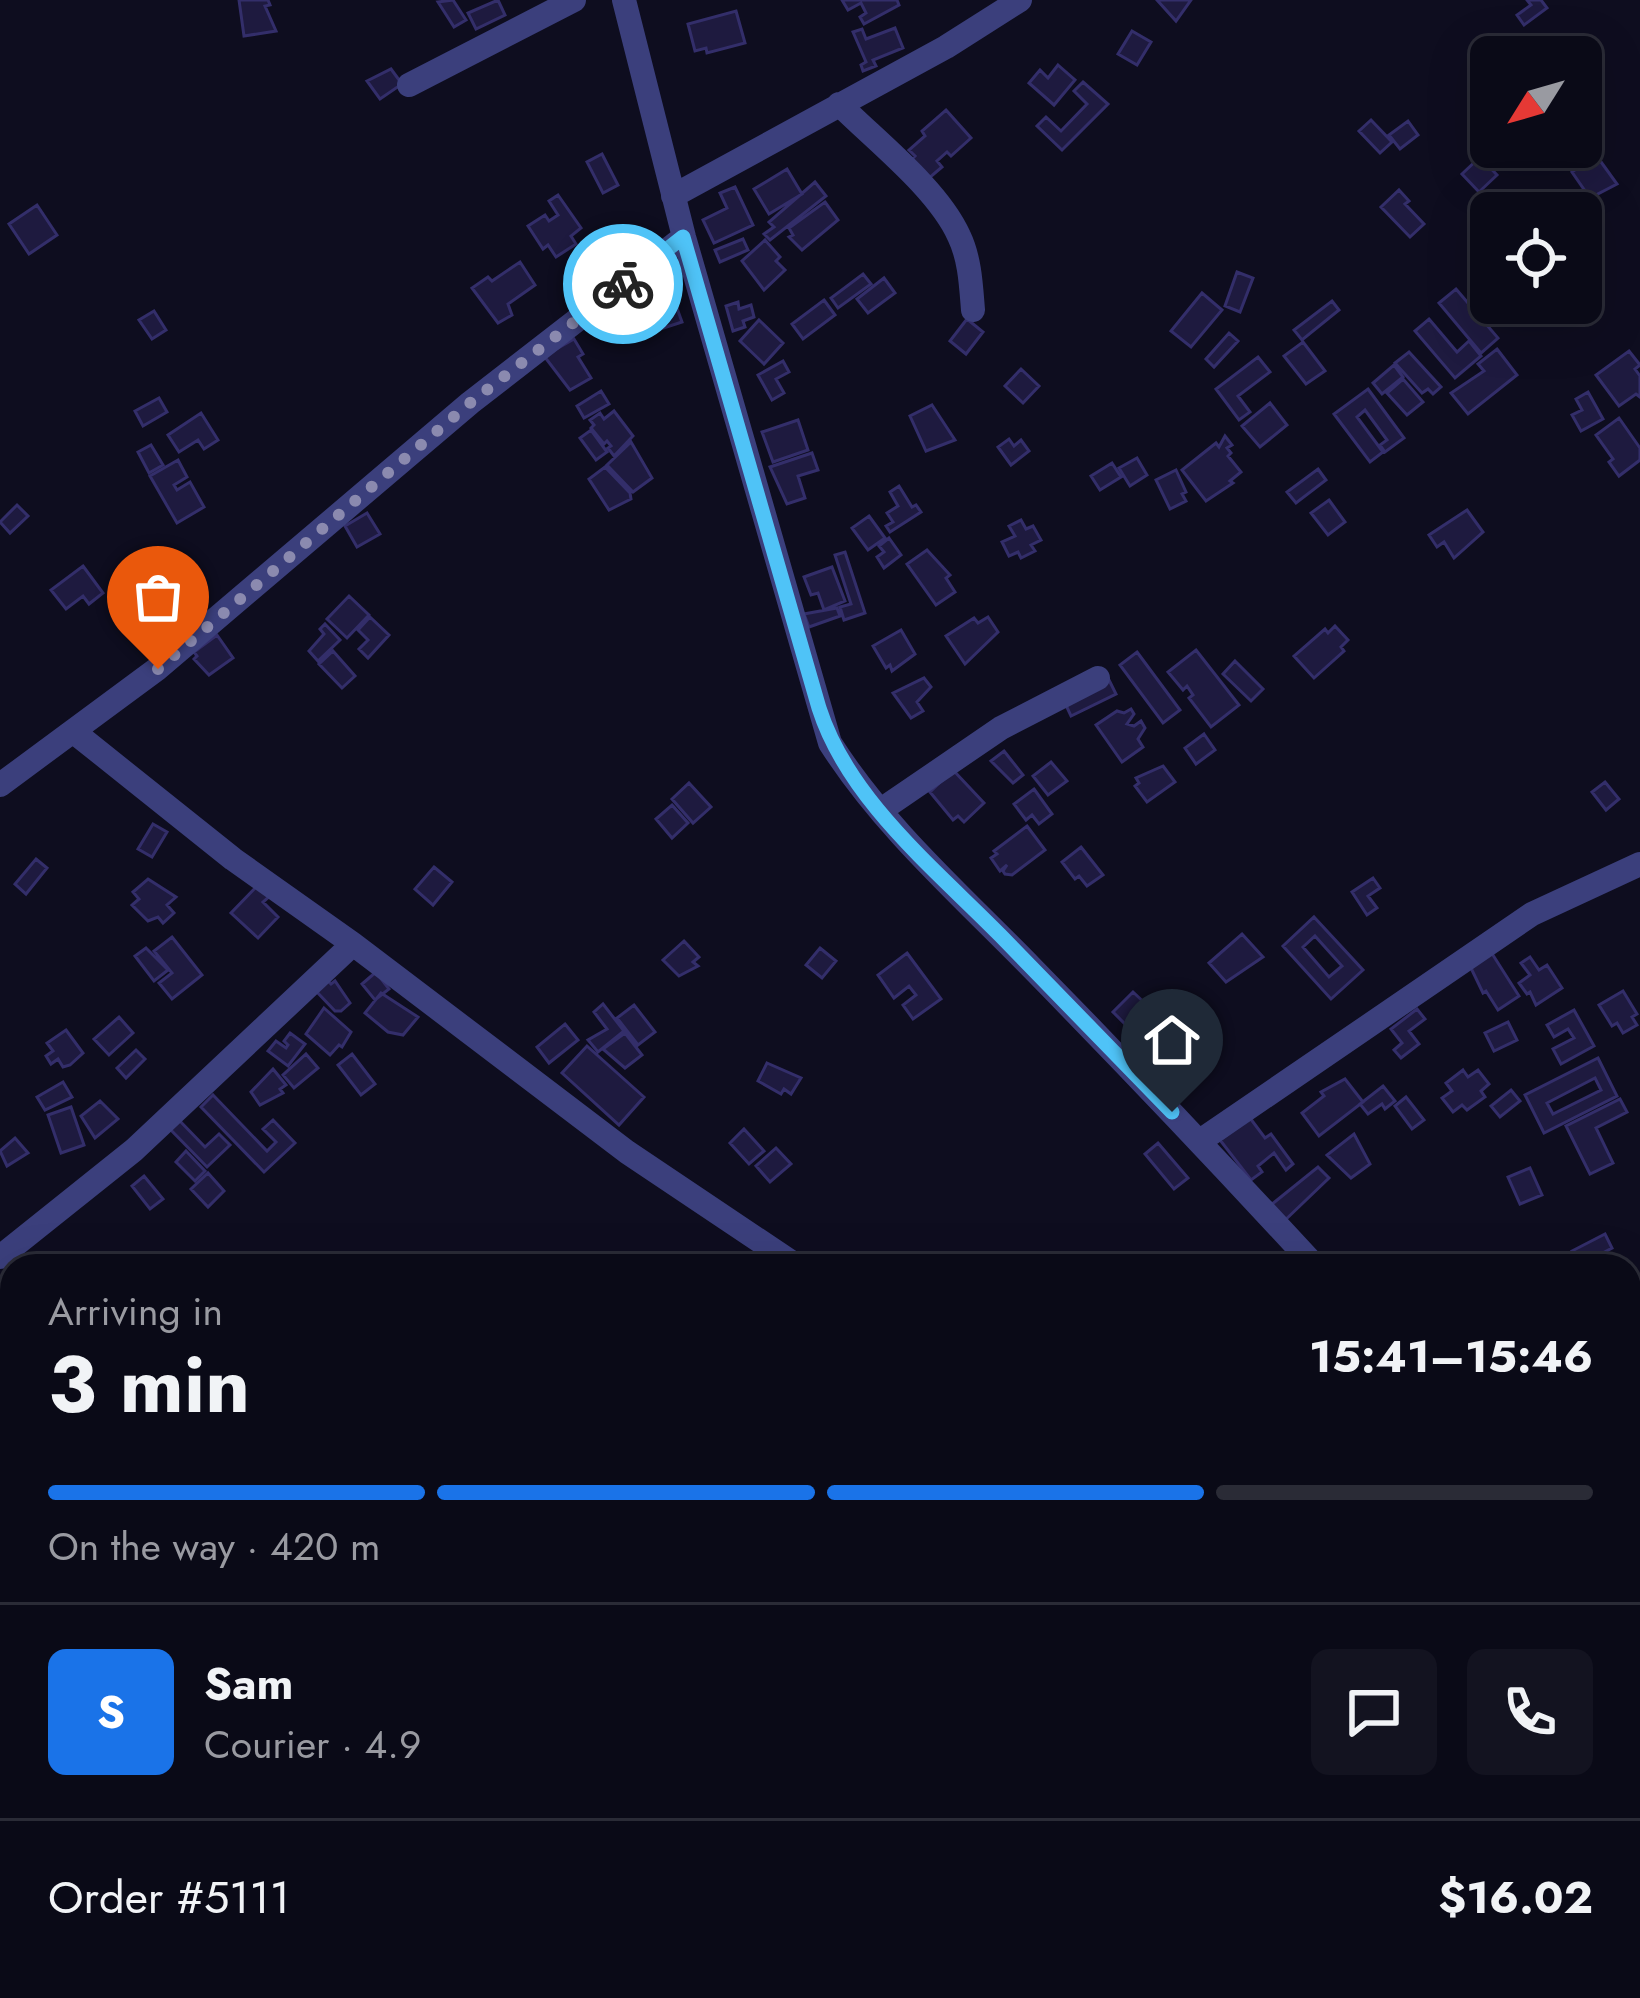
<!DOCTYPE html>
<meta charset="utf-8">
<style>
:root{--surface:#0a0a17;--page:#131320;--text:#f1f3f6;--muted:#999aa1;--line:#2a2b36;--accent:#1a73e8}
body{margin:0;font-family:Jost,sans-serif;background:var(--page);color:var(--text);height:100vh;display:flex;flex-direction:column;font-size:45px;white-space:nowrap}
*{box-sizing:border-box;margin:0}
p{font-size:39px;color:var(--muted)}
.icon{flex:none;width:66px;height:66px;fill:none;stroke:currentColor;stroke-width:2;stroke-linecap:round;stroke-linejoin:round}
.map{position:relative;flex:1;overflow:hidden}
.sheet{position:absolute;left:0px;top:1254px;width:1641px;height:744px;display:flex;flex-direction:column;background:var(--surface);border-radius:36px 36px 0 0;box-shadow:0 12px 48px #0002,0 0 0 3px var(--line)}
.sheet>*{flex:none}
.needle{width:78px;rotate:233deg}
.buttons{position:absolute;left:1470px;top:36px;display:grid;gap:24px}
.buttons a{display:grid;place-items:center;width:132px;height:132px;border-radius:18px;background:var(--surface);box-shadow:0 12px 48px #0002,0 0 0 3px var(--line);font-size:60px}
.pin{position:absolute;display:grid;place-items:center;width:102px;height:102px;color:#fff;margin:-123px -51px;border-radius:50% 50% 50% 0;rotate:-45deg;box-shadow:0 0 12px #0007}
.pin .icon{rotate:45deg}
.courier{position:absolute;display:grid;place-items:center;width:120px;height:120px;margin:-60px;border:9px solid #4fc3f7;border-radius:50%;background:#fff;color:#222;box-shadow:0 3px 15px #0007}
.headline em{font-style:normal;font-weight:700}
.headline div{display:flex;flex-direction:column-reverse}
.headline{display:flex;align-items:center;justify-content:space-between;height:204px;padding:0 48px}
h1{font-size:78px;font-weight:700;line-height:90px}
.bar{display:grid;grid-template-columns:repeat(4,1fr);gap:18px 12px;align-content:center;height:144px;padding:0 48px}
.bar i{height:15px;border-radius:9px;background:var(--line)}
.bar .active{background:var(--accent)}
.bar p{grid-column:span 4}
.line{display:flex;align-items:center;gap:30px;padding:0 48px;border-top:3px solid var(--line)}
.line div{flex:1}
.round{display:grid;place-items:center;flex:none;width:126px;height:126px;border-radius:18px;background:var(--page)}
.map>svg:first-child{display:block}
.building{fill:#1e1a3f;stroke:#332e6a;stroke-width:3;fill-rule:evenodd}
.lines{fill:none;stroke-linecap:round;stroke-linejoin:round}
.minor{stroke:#3b3f7c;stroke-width:24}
.done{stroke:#8b8aaf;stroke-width:12;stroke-dasharray:0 21.6}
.route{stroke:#4fc3f7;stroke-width:15}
</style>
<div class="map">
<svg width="1640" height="1998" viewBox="0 0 1640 1998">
<rect width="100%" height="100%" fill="#0e0d1f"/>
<!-- building -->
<path class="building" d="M239,0H268L270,5L265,6L276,31L244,36Z
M453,0L466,20L454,27L438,2Z
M498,0L505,15L476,29L468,13Z
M842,0H897L899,5L864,24L860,17L866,13L861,3L848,10Z
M1157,0H1191L1176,21Z
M1527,0H1541L1547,8L1524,25L1517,15L1531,5Z
M736,11L745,43L707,53L706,48L695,51L688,24Z
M895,28L903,48L873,60L876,66L863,71L861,65L866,62L853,32L862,29L866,39Z
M1132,31L1151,42L1137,65L1118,54Z
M1058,65L1075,80L1054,105L1029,83L1040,70L1048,78Z
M391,69L402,84L380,99L367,81Z
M1083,82L1108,104L1062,150L1037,126L1046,117L1061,131L1087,104L1074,91Z
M946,110L971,138L951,156L947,152L937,161L942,167L928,179L911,160L915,156L909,150L925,136L922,131Z
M1371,120L1392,142L1380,153L1359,131Z
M1408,121L1418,135L1400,149L1389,135Z
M602,154L618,185L603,193L587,162Z
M1596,155L1617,184L1590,198L1572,172Z
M1480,157L1497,175L1479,192L1462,174Z
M787,169L802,194L769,214L754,189Z
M815,182L826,196L770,240L764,234L774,227L769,222Z
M735,187L753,225L714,243L703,220L727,208L720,193Z
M1399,190L1409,201L1405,204L1424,224L1410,237L1381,207Z
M558,195L581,228L571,236L576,244L556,257L548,245L543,249L528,226L545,215L549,221L558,215L549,201Z
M825,202L838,220L802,250L789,237L793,235L789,228Z
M37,205L57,235L29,254L9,224Z
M743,239L748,250L720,262L715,250Z
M765,240L780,257L776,261L785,270L764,290L742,261Z
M520,262L535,285L508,304L512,315L498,323L472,288L488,277L492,281Z
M1237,272L1253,278L1240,312L1225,306Z
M863,274L871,284L838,308L831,298Z
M884,278L895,293L868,313L857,299Z
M669,286L682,322L657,330L645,295Z
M1456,289L1498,338L1481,353L1439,303Z
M1202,293L1222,310L1191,347L1171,331Z
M824,300L835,315L803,339L792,324Z
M1332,301L1339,310L1302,340L1294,330Z
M738,302L739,309L751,305L754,317L743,321L745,327L733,331L726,306Z
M154,311L166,330L152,339L139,320Z
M967,319L983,332L966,354L950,341Z
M1429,319L1457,352L1469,341L1481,356L1455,378L1415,331Z
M759,320L783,343L764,364L740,341Z
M1229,333L1238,341L1214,367L1206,359Z
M574,339L583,354L578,357L591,378L570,390L544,356Z
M1303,342L1325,371L1306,384L1284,356Z
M1497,349L1517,375L1468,414L1451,393L1484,371L1478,364Z
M1629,351L1640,365L1635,369L1640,376V397L1636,394L1619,406L1596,375Z
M1409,352L1441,387L1433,394L1428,389L1422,393L1395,363Z
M1258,357L1270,372L1238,396L1250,412L1239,420L1216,389Z
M783,361L789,372L776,379L784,393L772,400L758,375Z
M1394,365L1403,377L1382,394L1373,383Z
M1021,369L1039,386L1023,403L1005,386Z
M1403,379L1423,402L1407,415L1387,393Z
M1368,389L1404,438L1385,452L1380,445L1387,440L1365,410L1357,417L1383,452L1370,462L1334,414Z
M601,391L609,404L584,418L577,406Z
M1588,392L1603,419L1581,431L1572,415L1582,410L1576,399Z
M159,398L167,412L143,426L135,411Z
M1270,403L1287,425L1260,447L1242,426Z
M932,405L955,440L926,451L910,416Z
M614,411L633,436L614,456L608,448L611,446L607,441L604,444L591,428L594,425L590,420L600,413L604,419Z
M201,413L218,440L204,449L198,440L179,452L168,435Z
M1619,418L1640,448V460L1619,476L1609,462L1613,459L1596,435Z
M798,420L808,450L773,462L762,432Z
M591,430L607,452L596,460L580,438Z
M1225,436L1232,445L1227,448L1231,453L1228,456L1241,472L1230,481L1233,483L1206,501L1182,470L1216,443L1219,447Z
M1009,439L1014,446L1021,440L1029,451L1011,465L998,447Z
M631,442L652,478L633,492L607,465Z
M151,445L163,465L149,473L138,452Z
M812,453L818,470L798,476L805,498L787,504L770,467Z
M1137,458L1147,475L1130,486L1119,468Z
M178,460L187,477L174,485L177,490L190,482L204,507L177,523L150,476Z
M1112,463L1121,477L1100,490L1091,476Z
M605,467L630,493L631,499L609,510L589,479Z
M1318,469L1326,480L1296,503L1287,492Z
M1176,470L1186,492L1182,494L1186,501L1170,509L1156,480Z
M899,486L912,507L916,505L921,512L890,532L886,526L893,522L887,513L898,506L890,492Z
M1329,500L1345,522L1328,535L1311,513Z
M17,505L28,516L10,533L0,522Z
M1467,510L1483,532L1454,558L1444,542L1437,547L1429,535Z
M367,513L380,534L357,547L345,526Z
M869,516L885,538L868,550L852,528Z
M1021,520L1026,529L1033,526L1041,540L1031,545L1035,551L1021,558L1018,552L1009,556L1002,542L1015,536L1009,526Z
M889,538L901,555L884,568L877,557L884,552L879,546Z
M927,550L950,575L946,578L955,592L936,605L907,564Z
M845,552L865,613L844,620L840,607L851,604L835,555Z
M83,566L103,593L89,604L83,596L66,609L51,590Z
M832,567L845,601L824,610L818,593L811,595L804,577Z
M159,583L170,597L152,611L141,596Z
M349,596L369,615L347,638L327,619Z
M837,608L840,616L809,627L804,614Z
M370,617L389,635L368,658L359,649L368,640L358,630Z
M988,617L998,632L965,664L946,636L974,618L978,623Z
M325,624L340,640L318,661L309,651L324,634L320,629Z
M1335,626L1348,640L1341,647L1344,651L1314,678L1294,656L1325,629L1328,633Z
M901,630L915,654L892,671L890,665L886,668L873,646Z
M217,635L233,658L209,675L194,659L197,656L194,652Z
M1196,650L1239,705L1211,727L1189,698L1193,695L1187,686L1183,690L1168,672Z
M333,651L355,676L342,688L319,664Z
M1137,652L1180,710L1163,723L1120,665Z
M1235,661L1263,689L1251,701L1223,674Z
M924,678L931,687L917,702L923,711L911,718L893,693Z
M1109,680L1116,694L1071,716L1064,701Z
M1131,709L1134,714L1127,724L1134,726L1141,721L1145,728L1138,739L1143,747L1122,762L1096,725L1117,711L1124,713Z
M1204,734L1215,750L1196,764L1185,748Z
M1004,751L1023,775L1013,783L991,761Z
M1051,762L1067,781L1048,795L1033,776Z
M1163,766L1175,782L1147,802L1135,786L1139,783L1136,778Z
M953,770L984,803L964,822L958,816L953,820L930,792Z
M1605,782L1619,799L1606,810L1592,792Z
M689,783L711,807L693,823L672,799Z
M1034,789L1052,814L1039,824L1032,815L1026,820L1014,804Z
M672,805L688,823L672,838L656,819Z
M153,824L167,832L152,857L138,849Z
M1027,826L1045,850L1012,875L1005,874L1003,871L1007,865L1000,871L991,858L997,854L994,851Z
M1081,847L1103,875L1087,886L1079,876L1075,879L1062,862Z
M36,859L47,868L26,894L15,884Z
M434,867L452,882L433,905L415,889Z
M1373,878L1380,888L1368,896L1377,908L1367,915L1352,892Z
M148,879L176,897L167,905L174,913L163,923L158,917L148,921L132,905L139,899L133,892Z
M258,885L270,896L263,902L278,917L258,938L231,913Z
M1314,917L1363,970L1331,999L1283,946ZM1315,936L1342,966L1329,977L1303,947Z
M1242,934L1263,957L1226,982L1209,963Z
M172,937L202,975L172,999L159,983L172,973L154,951Z
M684,941L699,957L693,962L698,966L679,976L663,960Z
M146,948L168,970L154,981L135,956Z
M820,948L836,961L822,978L806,965Z
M1491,952L1519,996L1498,1010L1486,991L1483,993L1470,966Z
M907,953L941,999L913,1019L903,1005L916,995L909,986L894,998L878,975Z
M1530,957L1539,970L1547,965L1562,988L1536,1005L1530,992L1527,994L1519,983L1530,975L1521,963Z
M376,972L389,989L375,1000L362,984Z
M327,980L331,984L335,981L350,1003L341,1011H335L316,991Z
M1623,991L1637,1014L1632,1017L1637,1025L1623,1033L1617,1023L1612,1026L1599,1005Z
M1133,992L1150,1008L1130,1029L1113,1012Z
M381,993L418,1017L403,1035L388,1032L365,1013Z
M603,1004L624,1031L598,1052L588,1040L607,1029L594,1012Z
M634,1005L655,1032L638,1045L617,1018Z
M324,1008L351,1032L342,1047L339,1045L330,1055L306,1034Z
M1417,1009L1425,1019L1409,1031L1419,1044L1401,1058L1394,1050L1402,1043L1391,1029Z
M1574,1010L1594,1046L1561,1064L1553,1049L1574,1038L1568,1029L1554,1037L1547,1025Z
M119,1017L133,1033L109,1055L94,1039Z
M1163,1017L1175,1029L1159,1045L1147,1034Z
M1508,1022L1517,1040L1494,1051L1485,1033Z
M565,1024L578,1040L549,1063L537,1047Z
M66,1030L83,1053L70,1065L63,1067L58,1059L51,1064L46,1056L53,1051L47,1043Z
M290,1033L305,1044L288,1066L268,1051L276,1041L286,1048L288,1045L284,1041Z
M625,1033L642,1055L625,1068L603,1049Z
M1186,1040L1199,1054L1190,1061L1195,1067L1191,1071L1199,1080L1187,1091L1161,1062Z
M587,1046L644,1097L619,1125L562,1073Z
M136,1050L145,1059L126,1078L117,1068Z
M306,1054L318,1068L294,1088L283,1075Z
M352,1054L375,1084L361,1095L338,1065Z
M1598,1058L1617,1096L1544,1133L1525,1095ZM1595,1078L1601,1090L1553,1114L1547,1103Z
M767,1063L801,1078L791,1094L784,1089L781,1094L758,1081Z
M273,1069L286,1085L280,1089L283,1093L260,1105L251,1092Z
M1463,1070L1468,1077L1478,1070L1489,1084L1481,1091L1485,1097L1467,1110L1462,1105L1453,1112L1442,1098L1452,1091L1446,1083Z
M1345,1079L1363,1102L1319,1136L1302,1113L1324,1096L1321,1092Z
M63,1082L72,1097L45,1110L37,1097Z
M1383,1086L1395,1101L1385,1109L1382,1104L1368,1114L1360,1104Z
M1511,1090L1520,1101L1500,1117L1491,1106Z
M213,1095L267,1151L276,1142L263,1129L273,1120L295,1143L264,1172L201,1107Z
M1406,1097L1424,1120L1412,1129L1395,1106Z
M1620,1099L1627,1112L1596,1128L1613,1163L1590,1174L1566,1126Z
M100,1101L118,1119L95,1138L81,1116Z
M71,1107L84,1145L61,1153L48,1115Z
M177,1118L205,1147L219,1134L230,1145L207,1167L168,1127Z
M1250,1118L1265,1138L1271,1134L1293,1164L1286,1170L1274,1153L1258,1166L1262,1172L1251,1180L1220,1140Z
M744,1129L764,1151L749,1164L730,1143Z
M1354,1134L1370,1164L1351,1178L1327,1155Z
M15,1138L28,1153L7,1166L0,1151Z
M1158,1143L1188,1178L1174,1189L1145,1154Z
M776,1148L791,1164L770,1182L756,1166Z
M186,1151L205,1171L195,1181L176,1162Z
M1318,1167L1329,1178L1281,1224L1266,1209Z
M1530,1168L1542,1195L1520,1204L1508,1177Z
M208,1173L224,1191L208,1207L191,1189Z
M144,1176L163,1199L150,1209L132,1186Z
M1605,1234L1612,1248L1580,1265L1572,1251Z
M1329,1986H1361L1350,1998H1317Z"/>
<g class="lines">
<!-- minor -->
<path class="minor" d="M624,0L684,237L830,743C884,828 962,896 1032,968C1128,1066 1222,1165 1315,1266
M409,85L574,0
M839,104C876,141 938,189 959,236C970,259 971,285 973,310
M673,196L946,47L1020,0
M74,732L233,859L353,944L627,1152L797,1266
M0,785L157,669L470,403L684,237
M881,810L1001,728L1098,678
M1200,1141L1532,914L1640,864
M0,1257L134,1150L353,944
M0,1329L12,1335
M1629,1551L1640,1545
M1629,1591L1640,1601
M0,1746L12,1753
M414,1986L435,1998
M1116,1986L1137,1998
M732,1998L748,1986
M1175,1998L1186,1986"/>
</g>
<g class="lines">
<!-- done -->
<path class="done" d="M158,669L470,403L623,284"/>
<!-- route -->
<path class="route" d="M623,284L683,237L819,708C848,799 934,868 1000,935C1058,994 1114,1053 1172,1112"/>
</g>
</svg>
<div class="buttons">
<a><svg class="needle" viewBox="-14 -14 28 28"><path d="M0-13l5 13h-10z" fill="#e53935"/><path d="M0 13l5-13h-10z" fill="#999aa1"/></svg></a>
<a><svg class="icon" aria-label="locate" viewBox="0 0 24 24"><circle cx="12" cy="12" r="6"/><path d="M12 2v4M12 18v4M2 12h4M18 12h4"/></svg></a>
</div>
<div class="pin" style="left:158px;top:669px;background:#ea580c"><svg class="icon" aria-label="bag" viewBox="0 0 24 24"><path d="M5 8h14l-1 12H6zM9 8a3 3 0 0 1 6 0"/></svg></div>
<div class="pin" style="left:1172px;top:1112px;background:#1f2937"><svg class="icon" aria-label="home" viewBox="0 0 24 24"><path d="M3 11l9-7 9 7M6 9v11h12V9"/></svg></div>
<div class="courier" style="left:623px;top:284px"><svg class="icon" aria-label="bike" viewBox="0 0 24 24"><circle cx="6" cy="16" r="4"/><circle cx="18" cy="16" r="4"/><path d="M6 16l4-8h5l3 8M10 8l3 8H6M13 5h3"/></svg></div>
<section class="sheet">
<div class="headline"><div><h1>3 min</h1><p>Arriving in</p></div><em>15:41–15:46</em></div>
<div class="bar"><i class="active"></i><i class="active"></i><i class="active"></i><i></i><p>On the way · 420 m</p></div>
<div class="line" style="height:216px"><b class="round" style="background:var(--accent);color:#fff">S</b><div><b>Sam</b><p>Courier · 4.9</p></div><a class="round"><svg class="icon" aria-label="chat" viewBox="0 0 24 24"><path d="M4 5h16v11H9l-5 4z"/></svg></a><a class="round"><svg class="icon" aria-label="phone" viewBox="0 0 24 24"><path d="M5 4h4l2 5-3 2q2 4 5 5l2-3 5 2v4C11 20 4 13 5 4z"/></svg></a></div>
<div class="line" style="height:156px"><div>Order #5111</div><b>$16.02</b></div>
</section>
</div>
